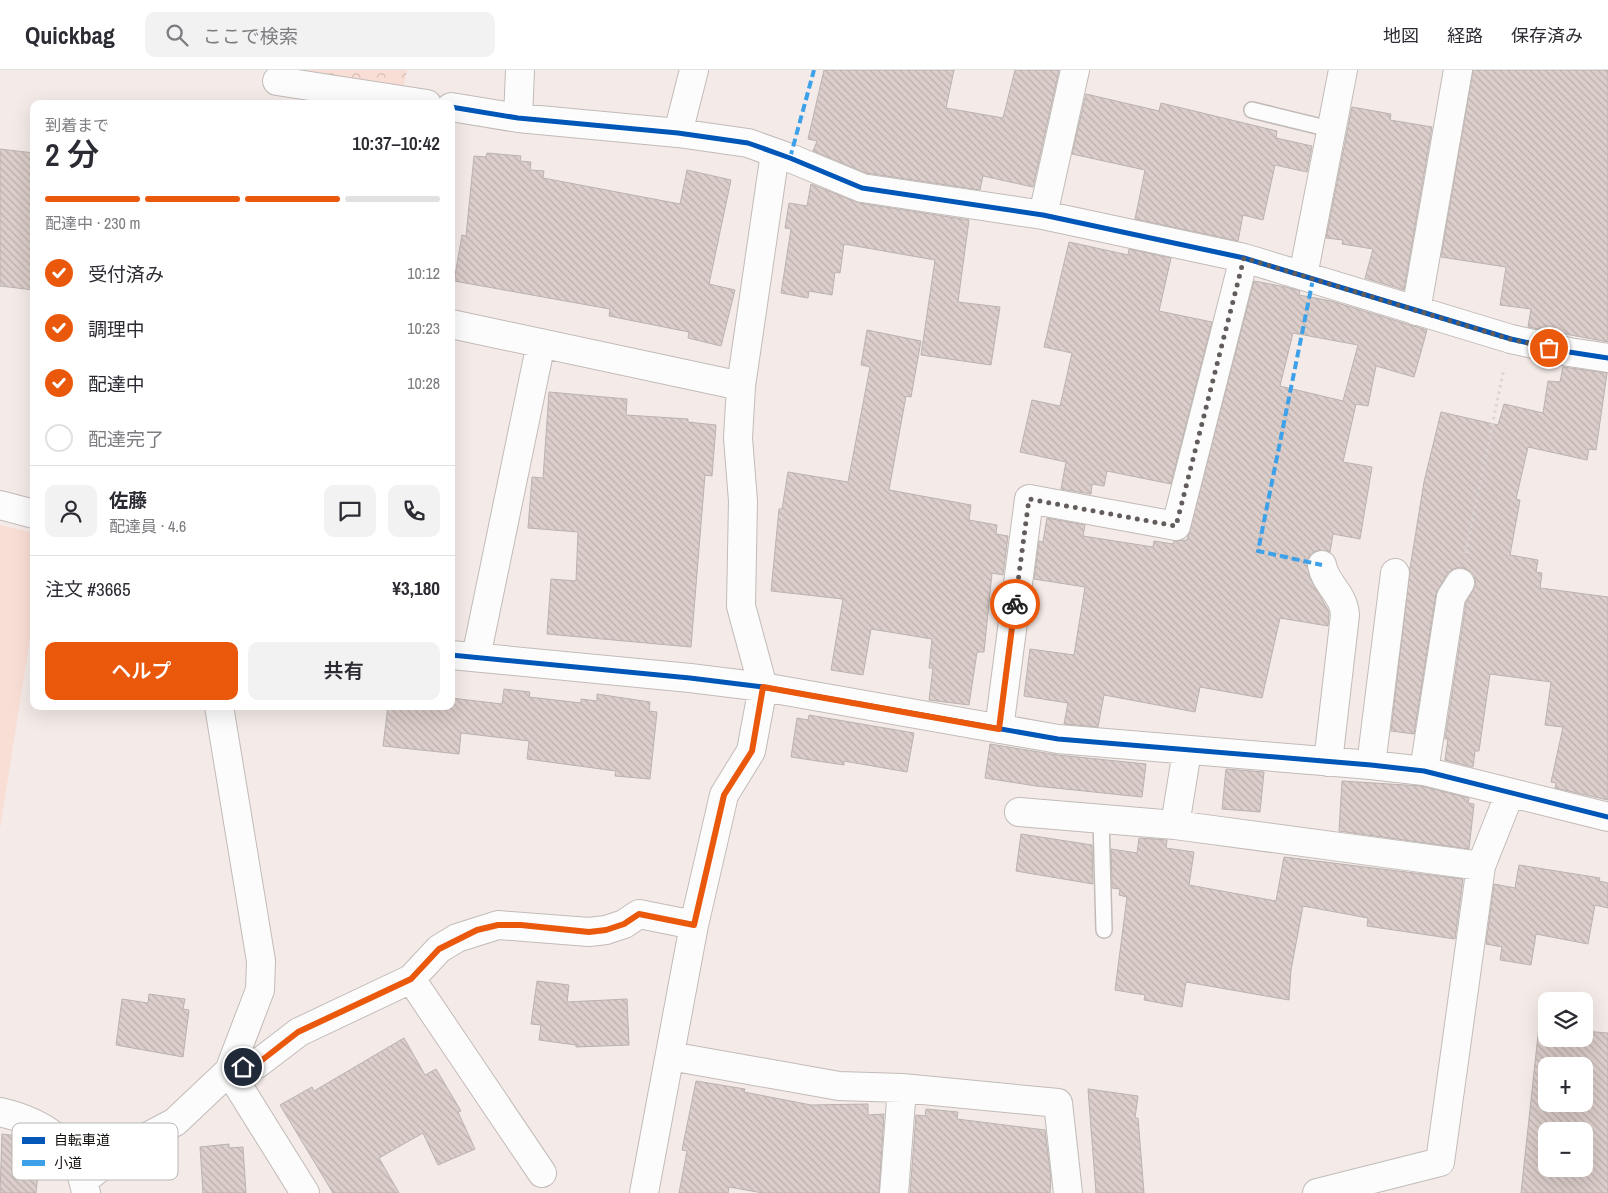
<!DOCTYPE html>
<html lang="ja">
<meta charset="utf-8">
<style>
:root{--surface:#fff;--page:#f2f2f3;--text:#2b2b33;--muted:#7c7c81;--line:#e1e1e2;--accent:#ea580c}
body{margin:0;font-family:"Archivo Narrow","Noto Sans JP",sans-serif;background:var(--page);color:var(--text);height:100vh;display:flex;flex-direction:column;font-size:19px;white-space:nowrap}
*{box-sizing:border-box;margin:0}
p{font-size:16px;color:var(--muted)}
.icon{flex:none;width:28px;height:28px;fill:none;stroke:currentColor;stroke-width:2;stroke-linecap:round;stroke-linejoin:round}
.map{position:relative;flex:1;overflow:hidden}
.sheet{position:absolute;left:30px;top:30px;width:425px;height:610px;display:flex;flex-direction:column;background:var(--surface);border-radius:10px;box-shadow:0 5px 20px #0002}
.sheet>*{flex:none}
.fabs{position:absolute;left:1538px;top:922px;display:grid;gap:10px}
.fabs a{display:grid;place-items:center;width:55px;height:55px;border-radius:10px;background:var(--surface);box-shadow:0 5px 20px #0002;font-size:25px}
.pin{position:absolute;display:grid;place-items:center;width:42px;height:42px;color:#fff;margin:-21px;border:2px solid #fff;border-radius:50%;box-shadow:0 1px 5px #0007}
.courier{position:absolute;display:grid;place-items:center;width:50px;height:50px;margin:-25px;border:4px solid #ea580c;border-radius:50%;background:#fff;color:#222;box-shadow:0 1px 6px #0007}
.overview em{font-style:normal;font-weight:600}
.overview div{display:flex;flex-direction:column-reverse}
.overview{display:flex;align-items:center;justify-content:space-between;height:85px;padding:0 15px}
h1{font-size:32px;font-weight:600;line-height:38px}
.bar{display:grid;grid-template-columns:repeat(4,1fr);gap:8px 5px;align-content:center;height:60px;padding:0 15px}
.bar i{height:6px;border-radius:4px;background:var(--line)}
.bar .selected{background:var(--accent)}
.bar p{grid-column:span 4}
.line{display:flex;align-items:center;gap:12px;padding:0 15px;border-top:1px solid var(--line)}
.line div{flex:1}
.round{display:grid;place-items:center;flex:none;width:52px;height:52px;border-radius:10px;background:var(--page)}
ol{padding:0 15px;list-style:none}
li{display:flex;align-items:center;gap:15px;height:55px}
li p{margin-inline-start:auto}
li .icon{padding:5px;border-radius:50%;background:var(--accent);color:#fff;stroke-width:4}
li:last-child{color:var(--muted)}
li i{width:28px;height:28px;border:2px solid var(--line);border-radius:50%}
.primary-button{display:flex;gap:10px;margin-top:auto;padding:10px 15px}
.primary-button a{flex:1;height:58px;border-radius:10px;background:var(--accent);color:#fff;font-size:20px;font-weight:600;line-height:58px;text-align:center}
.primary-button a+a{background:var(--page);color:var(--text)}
header{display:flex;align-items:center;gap:30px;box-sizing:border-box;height:70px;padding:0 25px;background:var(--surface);border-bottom:1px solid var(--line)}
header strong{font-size:24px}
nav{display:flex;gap:28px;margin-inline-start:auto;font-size:18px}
.search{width:350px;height:45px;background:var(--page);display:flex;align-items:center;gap:12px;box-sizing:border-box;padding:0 18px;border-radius:10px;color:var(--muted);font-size:19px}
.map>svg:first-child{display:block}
.grass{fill:#f9ded5}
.park{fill:url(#park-crowns)}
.building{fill:url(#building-back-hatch);stroke:#bab3b0;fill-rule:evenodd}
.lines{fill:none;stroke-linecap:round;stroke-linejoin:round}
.service-casing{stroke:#c2bbb8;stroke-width:18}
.minor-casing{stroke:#c2bbb8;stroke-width:30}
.path{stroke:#d9d6d4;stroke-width:3;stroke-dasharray:2.5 4;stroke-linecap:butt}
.service{stroke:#fdfcfc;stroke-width:15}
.minor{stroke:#fdfcfc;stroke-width:28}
.quiet{stroke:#3da1e9;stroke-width:4;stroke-dasharray:8 4;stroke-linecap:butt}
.cycleway-casing{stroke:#fff;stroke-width:8}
.cycleway{stroke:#0057b8;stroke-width:5}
.done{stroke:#625c5a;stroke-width:5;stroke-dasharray:0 9}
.route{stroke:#ea580c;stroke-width:6}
.key{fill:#fff;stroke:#b8b7b6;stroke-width:1}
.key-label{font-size:14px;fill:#140f0d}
</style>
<header>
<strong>Quickbag</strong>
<div class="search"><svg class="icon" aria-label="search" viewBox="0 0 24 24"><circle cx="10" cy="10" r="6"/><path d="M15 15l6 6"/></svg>ここで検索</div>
<nav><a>地図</a><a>経路</a><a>保存済み</a></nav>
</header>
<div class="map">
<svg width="1608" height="1123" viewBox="0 0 1608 1123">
<defs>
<pattern id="park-crowns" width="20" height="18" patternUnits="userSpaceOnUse" patternTransform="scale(1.25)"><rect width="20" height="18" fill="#f9ded5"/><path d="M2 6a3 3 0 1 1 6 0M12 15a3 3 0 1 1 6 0" fill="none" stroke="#d5bdb6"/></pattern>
<pattern id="building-back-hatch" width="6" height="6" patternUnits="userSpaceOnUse" patternTransform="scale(1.25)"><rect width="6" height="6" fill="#dcceca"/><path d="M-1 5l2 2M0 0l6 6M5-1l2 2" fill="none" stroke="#bcb0ac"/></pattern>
</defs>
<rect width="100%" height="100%" fill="#f4ebe8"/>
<!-- grass -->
<path class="grass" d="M0,455L34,463V543L0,759Z"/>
<!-- park -->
<path class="park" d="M307,0H407L404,16L310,3Z"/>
<!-- building -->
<path class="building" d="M824,0H954L946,38L1003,48L1015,0H1059L1033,117L983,106L980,120L866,103L813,81L817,71L808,69Z
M1473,0H1608V272L1528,257L1531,239L1500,235L1506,197L1441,187Z
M1086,24L1159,41L1161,33L1277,61L1276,68L1312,76L1307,102L1275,95L1263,150L1243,145L1238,171L1135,149L1145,100L1072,84Z
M1352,37L1391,44L1390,50L1432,57L1404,220L1365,208L1373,179L1342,174L1343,170L1326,168Z
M0,79L34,83V220L0,216Z
M487,83L521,86L520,91L531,92L530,100L544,101L543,108L680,134L687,100L731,110L709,214L735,220L721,276L688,268L689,262L609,246L610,239L454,211L462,165L466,166L474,86L486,87Z
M811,114L859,133L969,150L958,232L1000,237L991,295L921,285L935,190L844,174L840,203L835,202L832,225L809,221L808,228L781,223L791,159L785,158L789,133L807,136Z
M1069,172L1128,185L1129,179L1171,188L1159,241L1212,252L1171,414L1107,401L1104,416L1092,414L1091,424L1061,419L1066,392L1020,382L1032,330L1060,336L1072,283L1044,277Z
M1254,211L1286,217L1300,221L1299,225L1331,231L1427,260L1414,307L1376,296L1368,336L1356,334L1343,392L1372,397L1360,469L1333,464L1330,482L1318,480L1311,484L1307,491L1310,508L1329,542L1328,556L1280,548L1262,628L1200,617L1195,642L1104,625L1098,657L1064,654L1068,633L1024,626L1030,579L1074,585L1085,517L1034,509L1039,471L1043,472L1047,448L1085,455L1083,466L1153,477L1154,471L1173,474L1174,471L1187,470ZM1293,263L1358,275L1343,331L1280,316Z
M867,260L921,271L911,327L906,326L889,420L971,435L969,450L997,455L996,464L1008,466L1003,505L992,503L984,582H977L969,635L929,630L933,598H929L932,569L871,559L863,605L831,600L843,529L771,521L779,439H782L788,402L848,412L870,297L861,295Z
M1563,297L1607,303L1596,380L1589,379L1587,390L1528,377L1516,429L1520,430L1510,485L1538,490L1536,502L1542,503L1540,518L1608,527V730L1555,718L1556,713L1551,712L1563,657L1545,655L1551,612L1490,604L1479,681H1475L1473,697L1445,690L1448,669H1445L1466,533L1476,514L1474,505L1468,500L1461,497L1453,499L1447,504L1436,524L1414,664L1391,661L1410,498L1424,412L1441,342L1498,355L1504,334L1543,343L1548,311L1560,312Z
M549,322L627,329L626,345L688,349V352L716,355L712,406L705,405L691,577L547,564L551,509L576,511L578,462L528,458L532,407L543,408Z
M504,619L530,622L529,627L581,633V629L597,631V624L650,632L649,641L657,642L650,709L615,706L616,701L527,689L529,671L461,663L459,684L383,676L388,636H451V628L502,634Z
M809,645L914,663L907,702L844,691V695L791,687L797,648L808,650Z
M990,674L1058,685L1146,694L1142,727L1036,716L985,708Z
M1226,699L1264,702L1260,742L1222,739Z
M1342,711L1421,716L1469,728L1468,733L1474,734L1469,779L1339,761Z
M1021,764L1092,775L1093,814L1016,801Z
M1139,768L1167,770L1166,778L1194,782L1189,815L1276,831L1284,787L1463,809L1455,869L1367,856L1368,848L1303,836L1291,900L1289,930L1186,912L1182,937L1144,930L1145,925L1115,920L1127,827L1119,825L1120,819L1112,818L1111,779L1137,783Z
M1519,795L1600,808L1599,811L1608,813V838L1595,835L1588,874L1536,864L1531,895L1500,890L1502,877L1486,874L1494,814L1515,818Z
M537,911L569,915L567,932L627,929L629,975L576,977V975L539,970L541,955L531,954Z
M149,924L185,929L183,939L189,940L183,987L116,975L122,929L148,933Z
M1539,956L1546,957V969H1584V961L1608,963V1123H1521ZM1546,996H1584V1034H1546ZM1546,1061H1584V1099H1546Z
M404,968L425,1005L436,999L461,1041L458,1042L475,1079L438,1095L423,1063L379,1088L399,1123H333L280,1035L312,1017L314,1021Z
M696,1011L745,1019L744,1022L811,1035L868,1034V1045L884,1044L879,1123H763L729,1117L728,1123H679L687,1081L682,1080Z
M1088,1019L1138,1026L1135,1048H1138L1144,1123H1096Z
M926,1039L958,1042L957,1049L1045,1060L1051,1109L1050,1123H910L916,1045L925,1046Z
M2,1064L25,1067V1069L41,1076L36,1123H0Z
M229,1074V1078L243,1077L246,1123H203L200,1077Z"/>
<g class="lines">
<!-- service casing -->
<g class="service-casing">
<path id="service" d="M1252,40L1334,60
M1101,749L1104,860"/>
</g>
<!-- minor casing -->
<g class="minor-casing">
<path id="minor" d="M277,11L427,34
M451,37L518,48L678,63L748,73L790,88L862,118L1043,145L1244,188L1511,269L1569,282L1608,288
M518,48L520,0
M678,63L694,0
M1043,145L1075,0
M1303,206L1343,0
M1416,241L1458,0
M451,254L741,316
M0,435L34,444
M1322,495C1325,514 1344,524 1345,545L1328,692
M451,585L690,608L763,617L1058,669L1371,695L1424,701L1608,747
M476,587L541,273
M219,636L261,891L260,920L229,1001L305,1123
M999,659L1029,429L1176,456L1244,188
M1371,695L1395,503
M1424,701L1451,527L1460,513
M1019,742L1175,755L1481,796
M1175,755L1187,681
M411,909L542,1103
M670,986L839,1016L902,1018L1058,1033L1068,1123
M0,1042C44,1052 78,1075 86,1123
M84,1110L124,1079L175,1052L229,1001L257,994L299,962L411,909L439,879L457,868L498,855L589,862L606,860L624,854L639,844L694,855
M644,1123L694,855L724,725L751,681L763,617L741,536L743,431L738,368L741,316L775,83
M894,1123L902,1018
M1317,1123L1440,1092L1481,796L1510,723"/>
</g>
<!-- path -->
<path class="path" d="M1466,483L1504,298"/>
<!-- service -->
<use href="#service" class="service"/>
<!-- minor -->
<use href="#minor" class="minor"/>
<!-- quiet -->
<path class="quiet" d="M790,88L814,0
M1313,209L1258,481L1322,495"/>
<!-- cycleway casing -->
<g class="cycleway-casing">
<path id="cycleway" d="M451,37L518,48L678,63L748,73L790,88L862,118L1043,145L1244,188L1511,269L1569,282L1608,288
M451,585L690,608L763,617L1058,669L1371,695L1424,701L1608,747"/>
</g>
<!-- cycleway -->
<use href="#cycleway" class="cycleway"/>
</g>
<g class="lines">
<!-- done -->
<path class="done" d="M1015,534L1029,429L1176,456L1244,188L1510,269L1549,278"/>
<!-- route -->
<path class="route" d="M243,997L257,994L298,962L411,909L439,879L477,860L498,855H521L589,862L606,860L624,854L639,844L694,855L724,725L752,681L763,617L999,659L1015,534"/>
</g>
<!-- legend -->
<rect x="12" y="1053" width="166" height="57" rx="8" class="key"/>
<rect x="22" y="1067" width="23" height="7" fill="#0057b8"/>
<rect x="22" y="1090" width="23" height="6" fill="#3da1e9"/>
<g class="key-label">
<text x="54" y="1075">自転車道</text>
<text x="54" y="1098">小道</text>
</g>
</svg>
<div class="fabs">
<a><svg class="icon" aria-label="layers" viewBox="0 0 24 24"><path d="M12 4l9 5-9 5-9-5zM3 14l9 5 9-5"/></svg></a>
<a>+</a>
<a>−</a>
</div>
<div class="pin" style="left:1549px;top:278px;background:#ea580c"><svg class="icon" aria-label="bag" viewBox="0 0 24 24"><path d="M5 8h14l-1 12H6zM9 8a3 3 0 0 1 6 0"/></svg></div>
<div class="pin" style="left:243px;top:997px;background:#1f2937"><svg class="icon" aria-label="home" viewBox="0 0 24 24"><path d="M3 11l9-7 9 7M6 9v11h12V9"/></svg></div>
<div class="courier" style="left:1015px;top:534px"><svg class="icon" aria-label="bike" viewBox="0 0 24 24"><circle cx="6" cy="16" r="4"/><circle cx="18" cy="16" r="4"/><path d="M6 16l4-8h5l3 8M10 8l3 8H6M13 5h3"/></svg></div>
<section class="sheet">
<div class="overview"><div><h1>2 分</h1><p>到着まで</p></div><em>10:37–10:42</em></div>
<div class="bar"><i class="selected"></i><i class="selected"></i><i class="selected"></i><i></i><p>配達中 · 230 m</p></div>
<ol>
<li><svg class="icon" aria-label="check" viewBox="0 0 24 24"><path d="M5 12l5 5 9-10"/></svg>受付済み<p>10:12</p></li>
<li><svg class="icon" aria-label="check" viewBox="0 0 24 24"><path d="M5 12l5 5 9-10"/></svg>調理中<p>10:23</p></li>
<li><svg class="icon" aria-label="check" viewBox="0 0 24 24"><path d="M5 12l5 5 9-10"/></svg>配達中<p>10:28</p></li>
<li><i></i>配達完了</li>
</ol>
<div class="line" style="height:90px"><a class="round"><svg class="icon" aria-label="person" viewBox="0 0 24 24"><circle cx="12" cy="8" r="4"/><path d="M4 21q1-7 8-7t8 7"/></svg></a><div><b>佐藤</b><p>配達員 · 4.6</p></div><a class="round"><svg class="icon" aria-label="chat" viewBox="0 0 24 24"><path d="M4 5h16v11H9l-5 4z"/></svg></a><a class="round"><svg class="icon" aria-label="phone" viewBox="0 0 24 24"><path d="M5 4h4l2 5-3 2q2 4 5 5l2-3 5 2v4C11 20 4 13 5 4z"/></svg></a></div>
<div class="line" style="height:65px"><div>注文 #3665</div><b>¥3,180</b></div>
<div class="primary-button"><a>ヘルプ</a><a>共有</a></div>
</section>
</div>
